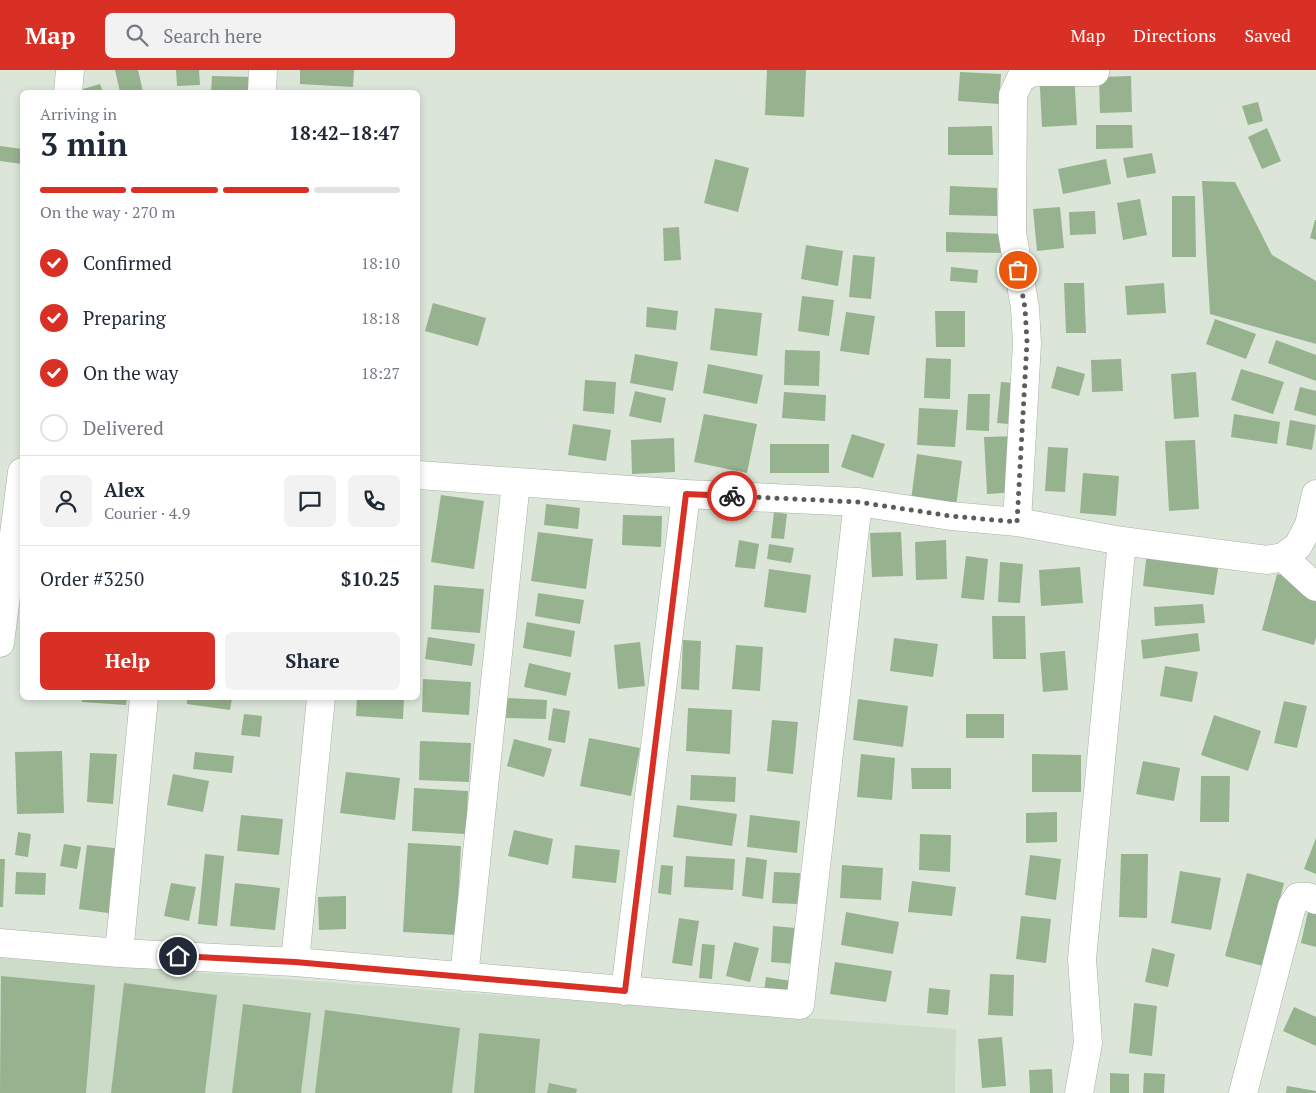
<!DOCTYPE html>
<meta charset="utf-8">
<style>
:root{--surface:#fff;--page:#f2f2f3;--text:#1f2937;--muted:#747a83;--line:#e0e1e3;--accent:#d93025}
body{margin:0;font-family:"PT Serif",serif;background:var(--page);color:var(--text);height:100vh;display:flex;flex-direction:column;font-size:19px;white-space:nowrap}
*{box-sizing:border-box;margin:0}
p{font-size:16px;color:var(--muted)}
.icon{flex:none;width:28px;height:28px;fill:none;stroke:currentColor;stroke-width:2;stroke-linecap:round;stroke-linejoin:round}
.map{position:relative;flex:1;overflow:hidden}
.sheet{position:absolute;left:20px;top:20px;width:400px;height:610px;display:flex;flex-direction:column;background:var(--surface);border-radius:8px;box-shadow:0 2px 8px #0003}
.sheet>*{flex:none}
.pin{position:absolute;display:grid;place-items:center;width:42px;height:42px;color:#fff;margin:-21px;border:2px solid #fff;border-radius:50%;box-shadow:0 1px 5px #0007}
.courier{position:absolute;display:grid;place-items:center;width:50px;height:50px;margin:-25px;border:4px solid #d93025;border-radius:50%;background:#fff;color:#222;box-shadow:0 1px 6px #0007}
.headline em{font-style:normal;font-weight:700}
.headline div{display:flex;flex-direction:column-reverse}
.headline{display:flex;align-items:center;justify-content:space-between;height:85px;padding:0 20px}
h1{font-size:32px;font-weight:700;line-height:38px}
.bar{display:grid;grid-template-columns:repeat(4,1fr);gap:8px 5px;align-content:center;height:60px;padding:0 20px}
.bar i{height:6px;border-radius:4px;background:var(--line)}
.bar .active{background:var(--accent)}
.bar p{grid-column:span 4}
.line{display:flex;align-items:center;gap:12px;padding:0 20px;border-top:1px solid var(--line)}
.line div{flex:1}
.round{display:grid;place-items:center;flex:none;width:52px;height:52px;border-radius:8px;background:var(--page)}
ol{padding:0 20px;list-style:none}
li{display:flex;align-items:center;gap:15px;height:55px}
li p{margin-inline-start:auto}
li .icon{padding:5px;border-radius:50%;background:var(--accent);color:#fff;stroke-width:4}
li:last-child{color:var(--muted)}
li i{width:28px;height:28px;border:2px solid var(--line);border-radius:50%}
.cta{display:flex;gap:10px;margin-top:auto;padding:10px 20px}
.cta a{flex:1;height:58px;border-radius:8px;background:var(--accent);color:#fff;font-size:20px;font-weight:700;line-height:58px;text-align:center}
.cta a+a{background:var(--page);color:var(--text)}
header{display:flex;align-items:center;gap:30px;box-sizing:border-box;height:70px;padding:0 25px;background:var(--accent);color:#fff}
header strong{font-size:24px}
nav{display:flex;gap:28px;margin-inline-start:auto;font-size:18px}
.search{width:350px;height:45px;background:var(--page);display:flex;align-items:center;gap:12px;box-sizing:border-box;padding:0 18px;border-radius:8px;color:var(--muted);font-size:19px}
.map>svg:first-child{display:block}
.built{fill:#cddcc9}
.building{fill:#96b28e}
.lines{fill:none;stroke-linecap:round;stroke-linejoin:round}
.minor-casing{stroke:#a7b0a4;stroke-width:29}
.minor{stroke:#fff;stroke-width:28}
.done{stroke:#585f57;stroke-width:5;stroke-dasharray:0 9}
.route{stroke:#d93025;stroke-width:6}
</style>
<header>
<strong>Map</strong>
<div class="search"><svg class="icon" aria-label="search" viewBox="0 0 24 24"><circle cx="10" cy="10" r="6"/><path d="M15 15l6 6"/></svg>Search here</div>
<nav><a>Map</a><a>Directions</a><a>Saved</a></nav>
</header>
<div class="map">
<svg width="1316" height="1023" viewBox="0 0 1316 1023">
<rect width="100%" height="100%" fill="#dbe6d9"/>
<!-- built -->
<path class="built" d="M0,888L956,959L955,1023H0Z"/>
<!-- building -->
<path class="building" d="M115,0H138L143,22H120Z
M176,0H199L200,15L177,16Z
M300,0H354L353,17L300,14Z
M767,0H806L804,47L765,45Z
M1039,0H1074L1077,55L1042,57Z
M960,2L1001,4L999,34L958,31Z
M212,6L251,7V22H211Z
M1131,6L1132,42L1100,43L1099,7Z
M100,14L103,22H77L76,21Z
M1258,32L1263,51L1248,55L1242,36Z
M1096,55H1132L1133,78L1096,79Z
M992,56L993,85H948V57Z
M1267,58L1281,91L1262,99L1248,67Z
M0,76L22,79V94L0,91Z
M1152,83L1156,103L1127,108L1123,88Z
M715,89L749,98L738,142L704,133Z
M1106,89L1111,114L1063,124L1058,99Z
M1202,111L1235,112L1272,185L1316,211V274L1210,244Z
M950,116L997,118V146L949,145Z
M1172,126H1195L1196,187H1172Z
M1140,129L1147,165L1123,170L1117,133Z
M1060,137L1064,178L1037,181L1033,139Z
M1095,141L1096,164L1070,165L1069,142Z
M1315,150H1316V170L1310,168Z
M679,157L681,190L664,191L663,158Z
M946,162L1004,164V183L946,182Z
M806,175L843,181L838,216L801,209Z
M853,185L875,187L871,229L849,227Z
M951,197L978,200L977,213L950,211Z
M1064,213H1084L1086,263H1066Z
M1164,213L1166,243L1127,245L1125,216Z
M802,226L834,230L829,266L798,261Z
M433,233L486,248L478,276L425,261Z
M647,237L678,241L676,260L646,257Z
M715,238L762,243L757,286L710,280Z
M935,241H965V277H936Z
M846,242L875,246L869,285L840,281Z
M1215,249L1256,264L1246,289L1206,274Z
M1276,270L1316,285V311L1268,293Z
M785,280L820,281L819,316L784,315Z
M635,284L678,292L673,321L630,313Z
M926,288L951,289L950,329L924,328Z
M1121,289L1123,321L1092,322L1091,290Z
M708,294L763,305L757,334L703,323Z
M1057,296L1085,304L1079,326L1051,318Z
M1241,299L1284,312L1273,344L1231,330Z
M1196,302L1199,347L1174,349L1171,304Z
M585,310L616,312L614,344L583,341Z
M1001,312L1024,314L1021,355L997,353Z
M1300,317L1316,321V346L1294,340Z
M635,321L666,328L661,353L629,346Z
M784,322L826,325L825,351L782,348Z
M968,324H990L989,361L966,360Z
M919,338L958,340L955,377L917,375Z
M704,344L757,354L747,403L694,392Z
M1234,344L1280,352L1277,374L1231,367Z
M1290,350L1316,355L1312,380L1286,375Z
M573,354L611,360L606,391L568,385Z
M852,364L885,374L873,408L841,397Z
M1017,366L1020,422L987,424L984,367Z
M674,368L675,402L632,404L631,370Z
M1195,370L1199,439L1169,441L1165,371Z
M770,374H829V403H770Z
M1048,377L1068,378L1065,422L1045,421Z
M917,384L962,391L956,437L911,430Z
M1083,403L1119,406L1116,446L1080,443Z
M441,425L484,431L474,499L431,492Z
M546,434L580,438L578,459L544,455Z
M774,442L787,444L784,469L771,468Z
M623,445L662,446L661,477L622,475Z
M538,462L593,469L586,519L531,511Z
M901,462L903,506L872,507L870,463Z
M739,470L759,474L755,499L735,497Z
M946,470L947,509L916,510L915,472Z
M769,474L794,478L791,493L767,489Z
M1147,482L1219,492L1214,525L1143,516Z
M966,486L988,489L984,530L961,528Z
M1000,492L1023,494L1020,533L998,532Z
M1080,497L1083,533L1041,536L1039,500Z
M769,499L811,505L806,543L764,537Z
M1277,504L1316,514V567L1314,575L1262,560Z
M434,515L484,519L480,563L431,559Z
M538,523L584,530L580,554L535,546Z
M1203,534L1205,553L1155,556L1154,537Z
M992,546H1025L1026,589H993Z
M527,552L575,561L571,587L523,578Z
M1198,563L1200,581L1143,589L1141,570Z
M428,567L475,574L472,596L425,589Z
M894,568L938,574L933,607L890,601Z
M683,570L701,571L699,620L681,619Z
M640,572L645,616L618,619L614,575Z
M736,575L763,577L760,621L732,619Z
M1065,581L1068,620L1043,622L1040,583Z
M529,593L571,603L566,626L524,617Z
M1165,596L1198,602L1192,632L1160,626Z
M423,609L471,612L469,645L422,642Z
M82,628H127L126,635L82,632Z
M187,628H232L230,640L187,634Z
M357,628H404L403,649L356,646Z
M507,628L547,630L546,649L506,648Z
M858,629L908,636L903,677L853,670Z
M1284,631L1307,636L1297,678L1274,673Z
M553,638L570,641L565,673L548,670Z
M688,638L732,640L730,684L686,681Z
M244,644L262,646L260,667L241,665Z
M966,644H1004V668H966Z
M1214,645L1261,661L1248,701L1201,685Z
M772,650L798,652L793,704L767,701Z
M589,668L640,678L631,726L580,716Z
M514,669L552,679L544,707L507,696Z
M420,671L471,673L469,712L419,710Z
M62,681L64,743L17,744L15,682Z
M195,682L234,686L232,703L193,699Z
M90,683L117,684L113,734L87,732Z
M861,684L895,688L892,730L857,727Z
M1032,684L1081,685V722H1032Z
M1143,691L1180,698L1174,731L1136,724Z
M911,698H951V719H912Z
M346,702L400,708L395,750L340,743Z
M173,704L209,711L203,742L167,735Z
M691,705L736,707L735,732L690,730Z
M1201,706H1230L1229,752H1200Z
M414,718L468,721L466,764L412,761Z
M677,735L737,744L732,776L673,767Z
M1057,742V772L1026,773V743Z
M241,745L283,749L279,785L237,781Z
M750,745L800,751L797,783L747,777Z
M514,760L553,769L548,795L508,786Z
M18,762L31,764L28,787L15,785Z
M920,764L951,765L950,802L919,800Z
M1316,768V804L1304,799Z
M408,773L461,776L456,865L403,862Z
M64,774L81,777L77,799L60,796Z
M87,775L123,779L115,844L79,839Z
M575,775L620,780L616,813L572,808Z
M205,784L224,786L217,856L198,854Z
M1121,784H1148L1147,848L1119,847Z
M1030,785L1061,789L1056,830L1025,825Z
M686,786L735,789L733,820L684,817Z
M746,787L767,790L763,829L742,826Z
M0,789H5L3,837H0Z
M661,795L673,796L671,825L658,823Z
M842,795L883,798L881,830L840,828Z
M1180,801L1221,808L1211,860L1171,853Z
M16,802L46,803L45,825L15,824Z
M774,802L800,803L798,834L772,833Z
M1247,803L1284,813L1263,896L1225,886Z
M912,811L956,817L952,846L908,842Z
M171,813L196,817L189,851L164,846Z
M235,813L280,818L275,860L230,856Z
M346,826V859L319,860L318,827Z
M1311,828L1316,829V877L1301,873Z
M846,842L899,852L893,884L841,875Z
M1021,846L1051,849L1046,893L1016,889Z
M679,848L699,851L692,896L672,893Z
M773,856L796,858L794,894L771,892Z
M734,872L759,878L750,912L726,906Z
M702,874L715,875L712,909L699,908Z
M1152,878L1175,884L1168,917L1145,912Z
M835,892L892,901L886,932L830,924Z
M990,904L1014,905L1013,946L988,945Z
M1,906L95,915L86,1023H0Z
M766,907L791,911L789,925L764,922Z
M124,913L217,925L205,1023H111Z
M929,918L950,920L948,945L927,943Z
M1134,933L1157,936L1152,986L1129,983Z
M243,934L311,943L301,1023H232Z
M1294,937L1316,947V976L1283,961Z
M325,940L460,958L452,1023H315Z
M479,963L540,969L535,1023H474Z
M1002,967L1006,1016L982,1018L978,969Z
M1052,999L1053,1023H1030L1029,1000Z
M1110,1003L1129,1004V1023H1110Z
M1144,1003L1165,1004L1164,1023H1143Z
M549,1013L577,1019L576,1023H547Z
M1287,1016L1316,1021V1023H1286Z"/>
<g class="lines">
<!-- minor casing -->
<g class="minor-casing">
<path id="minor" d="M68,22L70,0
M262,22L263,0
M418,405L686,424L858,432L951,446L1017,452L1122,471L1267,490L1283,487L1298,476L1309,455L1316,424
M1017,452L1027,273L1025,238L1012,162L1013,25L1021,8L1033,2H1095
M1283,487L1311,513L1316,517
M0,573L22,402
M0,873L119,883L144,628
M119,883L295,892L321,628
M295,892L800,935L858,432
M464,907L516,412
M625,921L686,424
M1079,1023L1088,973L1082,889L1122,471
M1243,1023L1292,836L1298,827H1308L1316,830"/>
</g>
<!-- minor -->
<use href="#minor" class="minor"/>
</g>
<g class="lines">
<!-- done -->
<path class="done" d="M732,426L858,432L951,446L1017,452L1027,272L1025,238L1018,200"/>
<!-- route -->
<path class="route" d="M178,886L295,892L625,921L686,424L732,426"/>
</g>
</svg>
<div class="pin" style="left:1018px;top:200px;background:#ea580c"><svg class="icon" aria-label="bag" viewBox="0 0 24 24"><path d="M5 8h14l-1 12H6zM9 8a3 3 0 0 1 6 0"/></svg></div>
<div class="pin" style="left:178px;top:886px;background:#1f2937"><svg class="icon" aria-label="home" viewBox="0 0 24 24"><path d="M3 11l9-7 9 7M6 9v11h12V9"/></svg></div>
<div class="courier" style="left:732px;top:426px"><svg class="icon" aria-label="bike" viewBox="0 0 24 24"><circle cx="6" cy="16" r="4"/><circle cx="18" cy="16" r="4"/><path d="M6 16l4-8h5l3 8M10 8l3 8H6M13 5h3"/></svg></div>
<section class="sheet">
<div class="headline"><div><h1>3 min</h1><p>Arriving in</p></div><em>18:42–18:47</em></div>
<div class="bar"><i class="active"></i><i class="active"></i><i class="active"></i><i></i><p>On the way · 270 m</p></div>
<ol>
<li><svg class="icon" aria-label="check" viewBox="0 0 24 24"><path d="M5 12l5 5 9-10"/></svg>Confirmed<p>18:10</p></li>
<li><svg class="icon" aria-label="check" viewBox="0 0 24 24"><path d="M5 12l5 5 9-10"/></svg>Preparing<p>18:18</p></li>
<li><svg class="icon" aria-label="check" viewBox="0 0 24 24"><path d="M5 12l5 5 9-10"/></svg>On the way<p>18:27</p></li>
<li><i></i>Delivered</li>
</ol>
<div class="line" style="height:90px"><a class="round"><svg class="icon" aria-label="person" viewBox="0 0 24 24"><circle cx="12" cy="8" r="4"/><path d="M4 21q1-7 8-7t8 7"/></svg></a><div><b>Alex</b><p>Courier · 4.9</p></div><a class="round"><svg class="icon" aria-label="chat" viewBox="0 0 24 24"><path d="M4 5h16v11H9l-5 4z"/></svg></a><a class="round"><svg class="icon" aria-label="phone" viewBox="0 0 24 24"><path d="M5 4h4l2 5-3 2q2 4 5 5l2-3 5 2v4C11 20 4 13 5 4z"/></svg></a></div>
<div class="line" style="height:65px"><div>Order #3250</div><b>$10.25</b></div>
<div class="cta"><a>Help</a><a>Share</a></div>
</section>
</div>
